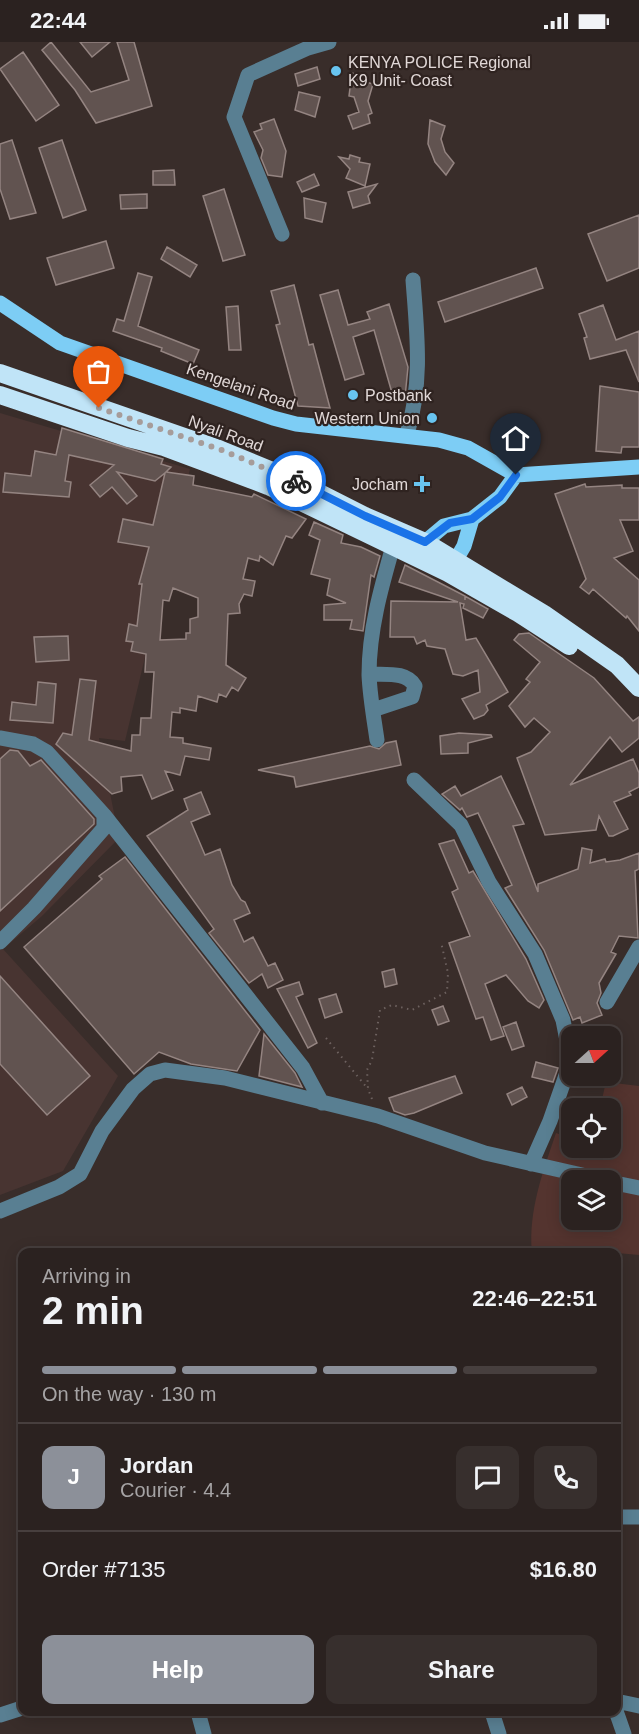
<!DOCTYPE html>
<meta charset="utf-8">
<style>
:root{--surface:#2b2220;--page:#372f2d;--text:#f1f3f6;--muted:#a6a4a5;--line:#473f3e;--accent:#8c9099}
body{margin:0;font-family:Helvetica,sans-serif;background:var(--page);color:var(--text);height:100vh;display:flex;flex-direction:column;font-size:22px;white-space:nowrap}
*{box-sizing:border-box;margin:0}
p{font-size:20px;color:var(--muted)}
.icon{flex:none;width:33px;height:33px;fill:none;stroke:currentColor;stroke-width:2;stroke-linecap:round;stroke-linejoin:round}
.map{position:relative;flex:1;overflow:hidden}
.details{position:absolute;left:18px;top:1206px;width:603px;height:468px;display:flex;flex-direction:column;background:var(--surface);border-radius:12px;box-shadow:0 3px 15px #0003,0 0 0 2px var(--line)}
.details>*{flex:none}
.needle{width:39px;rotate:69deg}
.controls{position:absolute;left:561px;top:984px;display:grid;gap:12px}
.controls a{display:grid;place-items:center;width:60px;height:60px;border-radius:12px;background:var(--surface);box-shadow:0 3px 15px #0003,0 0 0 2px var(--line);font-size:30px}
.pin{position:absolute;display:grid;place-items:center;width:51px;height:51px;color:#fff;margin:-62px -26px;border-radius:50% 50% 50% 0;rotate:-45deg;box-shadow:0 0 6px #0007}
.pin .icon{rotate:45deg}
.courier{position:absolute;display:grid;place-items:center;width:60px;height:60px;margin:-30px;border:4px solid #1a73e8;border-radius:50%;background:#fff;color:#222;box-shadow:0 2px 8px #0007}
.head em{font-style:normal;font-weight:600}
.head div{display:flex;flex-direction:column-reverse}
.head{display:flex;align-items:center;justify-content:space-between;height:102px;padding:0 24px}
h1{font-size:39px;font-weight:600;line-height:45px}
.bar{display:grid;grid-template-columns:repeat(4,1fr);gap:9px 6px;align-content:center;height:72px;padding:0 24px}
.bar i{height:8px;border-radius:4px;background:var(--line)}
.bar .active{background:var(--accent)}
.bar p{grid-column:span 4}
.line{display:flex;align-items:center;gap:15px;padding:0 24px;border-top:2px solid var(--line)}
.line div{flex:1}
.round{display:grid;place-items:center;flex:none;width:63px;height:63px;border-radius:12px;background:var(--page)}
.cta{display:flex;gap:12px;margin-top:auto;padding:12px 24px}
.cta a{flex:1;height:69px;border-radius:12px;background:var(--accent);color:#fff;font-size:24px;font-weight:600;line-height:69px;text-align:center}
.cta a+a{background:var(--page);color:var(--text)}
.status{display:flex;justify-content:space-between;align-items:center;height:42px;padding:0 30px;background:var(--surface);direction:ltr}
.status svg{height:16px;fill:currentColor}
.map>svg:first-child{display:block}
.built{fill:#483431}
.green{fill:#54342f;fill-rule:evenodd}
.building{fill:#615350;stroke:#948481;stroke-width:1.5;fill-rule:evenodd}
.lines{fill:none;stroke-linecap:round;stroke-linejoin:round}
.path{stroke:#6d615f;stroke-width:2;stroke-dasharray:1.5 4.5;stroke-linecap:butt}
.minor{stroke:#597f92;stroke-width:15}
.major{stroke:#7dcdf5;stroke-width:15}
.highway{stroke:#c0e4f7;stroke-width:18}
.done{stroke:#a69c9a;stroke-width:6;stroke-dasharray:0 10.8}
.route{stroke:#1a73e8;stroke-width:8}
.poi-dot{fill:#68c4f0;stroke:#2f2320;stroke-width:2}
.labels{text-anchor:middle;stroke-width:4.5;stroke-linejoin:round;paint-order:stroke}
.poi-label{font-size:16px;fill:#e1d8d7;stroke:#2f2320;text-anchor:start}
.street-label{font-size:16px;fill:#e1d8d7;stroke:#2f2320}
</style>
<div class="status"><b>22:44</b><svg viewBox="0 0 49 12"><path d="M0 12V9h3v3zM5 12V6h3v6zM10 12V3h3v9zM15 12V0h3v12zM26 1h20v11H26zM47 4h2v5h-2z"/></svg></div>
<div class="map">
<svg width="639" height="1692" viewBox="0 0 639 1692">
<rect width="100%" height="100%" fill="#392d2a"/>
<!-- built -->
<path class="built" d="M0,371L190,427L125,699L99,696L119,796L42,874L3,907L118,1034L63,1129L0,1153Z"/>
<!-- green -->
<path class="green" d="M606,1040L639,1044V1213L573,1207L532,1210C528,1170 543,1129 556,1091L571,1096L572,1106H610V1066H600ZM572,1138H610V1178H572Z"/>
<!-- building -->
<path class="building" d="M51,0L91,50L129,38L117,0H134L152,64L96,81L75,48L42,8Z
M80,0H110L92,15Z
M23,10L59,63L36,79L0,27Z
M317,25L320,37L298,44L295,32Z
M352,31L364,35L362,39L373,42L368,59L372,71L368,73L370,81L353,87L348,74L359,70L354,55L349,54Z
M299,50L320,55L315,75L295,68Z
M274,77L286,109L282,135L268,133L261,116L263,108L254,90L262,87L260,82Z
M430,78L445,84L441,97L445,110L454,121L446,133L435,120L428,102Z
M12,98L36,171L10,177L0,147V102Z
M62,98L86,168L63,176L39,106Z
M350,113L360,116L359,120L370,122L365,144L346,136L350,127L339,115L349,117Z
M174,128L175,143H153V129Z
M314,132L319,143L302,150L297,140Z
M377,142L368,154L370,161L353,166L348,150Z
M224,147L245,213L223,219L203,154Z
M147,152V166L121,167L120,153Z
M304,156L326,161L322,180L305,176Z
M639,173V226L607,239L588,192Z
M106,199L114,226L56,243L47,216Z
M167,205L197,223L190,235L161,217Z
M536,226L543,246L445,280L438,260Z
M138,231L152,235L138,284L199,308L193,322L161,309L162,306L113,289L117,277L124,279Z
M294,243L309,303L313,302L330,366L298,364L276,283L280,282L271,249Z
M338,248L348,283L370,277L367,270L389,262L408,325L405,355L394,358L374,288L353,295L364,332L345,338L320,253Z
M603,263L616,298L639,289V340L626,308L590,317L584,296L587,295L579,272Z
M238,264L241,308H229L226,265Z
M600,344L639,350V405H622L621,411L596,409Z
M62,386L163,417L161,422L171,425L166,430L194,434L193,443L252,455L254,452L306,477L292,496L286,494L273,523L260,514L259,519L248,516L243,537L255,539L252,554L244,552L239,562L240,571L228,572L226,623L246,636L238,649L232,645L226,655L219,652L217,660L198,654L196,669L180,666V671L172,670L170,695L183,696V701L211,706L209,718L185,714L180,733L165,729L173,748L152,757L142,733L121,735L122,749L112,752L56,702L63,691L72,693L80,637L96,639L89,698L131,709L132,693H140L141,676H151L154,630H145L146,612L131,609L133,600L126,599L129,582L137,584L142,542H139L149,505L118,500L123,477L153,483L165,431L155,439L117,430L137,454L127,462L112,445L100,455L90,443L114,423L69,413L65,439L71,440L69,455L3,450L5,431L31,434L35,409L56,413ZM173,546L198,556V575L190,577V591H186V597L160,598L163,558L169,559Z
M585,442L586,445L622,443V446H639V478H620L633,509L614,516L639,538V589L627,574L626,576L593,547L589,552L580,545L586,537L555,452Z
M314,480L343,493L341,501L361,505L380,514L374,535L371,533L363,589L350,587L352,578H324V563L346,561L327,553L330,537L311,532L320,498L309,493Z
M405,523L465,554V558V554L488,567L483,576L463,566L464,562L460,561L466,598L476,596L508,650L486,663L488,668L484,673L474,677L462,657L480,650L478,628L463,634L453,632L445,607L427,604L425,598L417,602L414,595H390L391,559L458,560L399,540Z
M529,591L594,636L633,679L639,675V696L622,710L610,695L570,743L633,717L639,731V745L629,750L631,753L614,760L628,787L613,794H609L599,774L596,788L545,793L517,716L531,710L550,690L534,676L525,685L509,664L530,640L526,637L540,620L514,598L519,592Z
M68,594L69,618L36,620L34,595Z
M38,640L56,642L53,681L10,678L12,660L36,663Z
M459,691L491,693L492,695L468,701V711L441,712L440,694Z
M396,699L401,723L296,745L294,735L258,728L370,704L379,707L386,701Z
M10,708L18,709L30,724L41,718L94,777V782L0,869V717Z
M501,734L524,782L513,784L538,850V842L578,827L582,806L592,808L590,821L605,817L606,820L620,818L639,811V827L635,829L638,896L619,894L611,910L616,912L599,941L601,951L597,961L602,973L582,981L580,975L573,978L544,908L505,846L512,843L478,771L467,775L462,766L460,768L442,752L455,744L461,754Z
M201,750L210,772L191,780L205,813L220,807L232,843L241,858L245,860L250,871L234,878L244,900L253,895L268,924L275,921L283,938L268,946L262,932L249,941L209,891L214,887L147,794L188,768L184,757Z
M454,798L469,831L473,829L526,917L544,958L539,966L528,959L506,933L485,942L504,994L491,998L483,975L476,977L449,901L470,894L452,850L458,847L439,802Z
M125,815L260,988L237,1029L191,1022L159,1010L134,1032L24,905L102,837L99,834Z
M394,927L397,942L385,945L382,930Z
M0,934L90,1034L47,1073L0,1022Z
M299,940L303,952L296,955L317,1001L308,1006L277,947Z
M336,952L342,970L325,976L319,957Z
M443,964L449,979L438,983L432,968Z
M516,980L524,1004L512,1008L503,985Z
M264,992L295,1031L302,1045L259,1034Z
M536,1020L558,1026L553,1040L532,1035Z
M455,1034L462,1051L414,1071L405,1073L394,1069L389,1056Z
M522,1045L527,1055L512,1063L507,1052Z"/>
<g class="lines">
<!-- path -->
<path class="path" d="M326,996L368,1047
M372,1057L368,1047L367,1028L372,1018L380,968L392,963L412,968L447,950L448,931L441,900"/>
<!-- minor -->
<path class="minor" d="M282,192L234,75L248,33L308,6L329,0
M407,392C423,340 417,292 413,238
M369,632C386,633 406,629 415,644L412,655L373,668
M0,696L33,702L47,710L104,773V786L34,866L0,900
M377,698C374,677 370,655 369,633C369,588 381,546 393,504
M414,738L461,783L489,840L535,912L563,978L571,1019L550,1079L531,1122
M104,773L303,1026L322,1061
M607,960L639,905
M610,1140L639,1146
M0,1169L59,1145L80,1132L102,1089L133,1047L150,1032L165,1028L225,1036L378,1074L485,1111L604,1138
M616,1475H639
M616,1659L639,1664
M616,1669L624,1692
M198,1670L204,1692
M492,1670L499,1692
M0,1673L22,1666"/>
<!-- major -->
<path class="major" d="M0,261L60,301L273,376L296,382L439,398L468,406L516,433
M420,507L425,500L444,484L472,477L500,455L516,433L639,425
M450,528L464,504L472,477"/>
<!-- highway -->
<path class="highway" d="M0,331L219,407L292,437L365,474L425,500L544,572L617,623L639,646
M0,353L128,396L164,405L268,444L448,531L518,571L569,604"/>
</g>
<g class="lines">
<!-- done -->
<path class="done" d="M99,366L219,407L296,439"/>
<!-- route -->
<path class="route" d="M296,439L365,474L425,500L450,481L472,477L500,455L516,433"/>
</g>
<!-- markers -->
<g class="poi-dot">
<circle cx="336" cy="29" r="6"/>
<circle cx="353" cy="353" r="6"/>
<circle cx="432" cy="376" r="6"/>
<path d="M419 433h6v6h6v6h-6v6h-6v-6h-6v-6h6z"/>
</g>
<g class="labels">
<!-- poi labels -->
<g class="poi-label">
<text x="348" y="26">KENYA POLICE Regional<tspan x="348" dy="18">K9 Unit- Coast</tspan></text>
<text x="365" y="359">Postbank</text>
<text x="420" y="382" text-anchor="end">Western Union</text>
<text x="408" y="448" text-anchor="end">Jocham</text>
</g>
<!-- street labels -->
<g class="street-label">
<text transform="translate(241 344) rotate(19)" y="6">Kengelani Road</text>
<text transform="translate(226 391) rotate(20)" y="6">Nyali Road</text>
</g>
</g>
</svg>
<div class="controls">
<a><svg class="needle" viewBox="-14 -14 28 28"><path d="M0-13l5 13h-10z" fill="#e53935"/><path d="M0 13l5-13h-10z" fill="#a6a4a5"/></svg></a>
<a><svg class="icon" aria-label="locate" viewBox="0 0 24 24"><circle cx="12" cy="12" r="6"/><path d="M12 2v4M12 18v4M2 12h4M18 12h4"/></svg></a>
<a><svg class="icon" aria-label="layers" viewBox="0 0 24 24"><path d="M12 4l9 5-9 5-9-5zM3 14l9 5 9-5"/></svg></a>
</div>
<div class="pin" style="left:99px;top:366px;background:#ea580c"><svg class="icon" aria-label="bag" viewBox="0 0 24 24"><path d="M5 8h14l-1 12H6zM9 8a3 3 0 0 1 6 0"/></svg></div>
<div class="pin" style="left:516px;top:433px;background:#1f2937"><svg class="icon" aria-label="home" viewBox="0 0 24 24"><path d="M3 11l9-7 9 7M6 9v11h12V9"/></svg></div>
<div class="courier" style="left:296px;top:439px"><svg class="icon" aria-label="bike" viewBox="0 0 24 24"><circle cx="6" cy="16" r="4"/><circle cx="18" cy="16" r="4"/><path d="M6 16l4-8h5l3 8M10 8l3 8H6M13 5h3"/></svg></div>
<section class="details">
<div class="head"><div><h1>2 min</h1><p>Arriving in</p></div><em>22:46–22:51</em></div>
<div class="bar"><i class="active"></i><i class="active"></i><i class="active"></i><i></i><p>On the way · 130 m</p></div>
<div class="line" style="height:108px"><b class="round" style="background:var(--accent);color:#fff">J</b><div><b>Jordan</b><p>Courier · 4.4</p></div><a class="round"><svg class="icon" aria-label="chat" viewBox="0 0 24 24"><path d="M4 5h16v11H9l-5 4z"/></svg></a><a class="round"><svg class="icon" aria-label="phone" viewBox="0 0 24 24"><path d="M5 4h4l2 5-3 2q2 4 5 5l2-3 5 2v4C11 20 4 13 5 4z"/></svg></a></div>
<div class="line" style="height:78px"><div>Order #7135</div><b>$16.80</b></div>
<div class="cta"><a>Help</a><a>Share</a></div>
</section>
</div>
